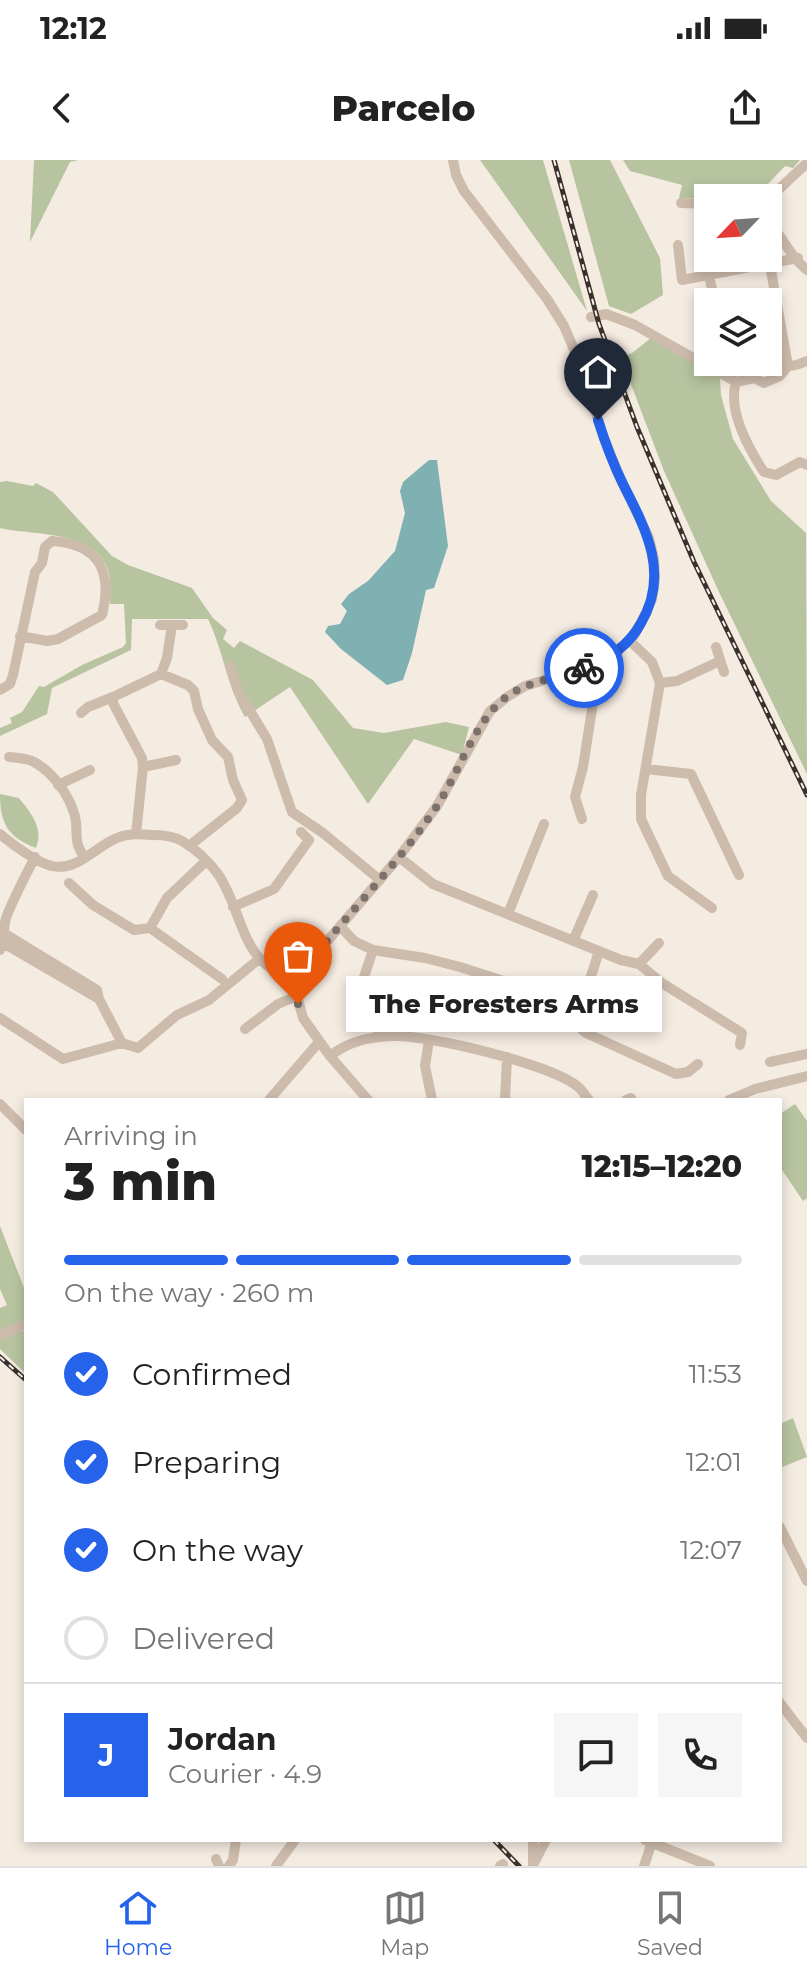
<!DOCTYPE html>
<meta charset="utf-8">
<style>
:root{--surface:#fff;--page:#f6f6f6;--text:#222;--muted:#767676;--line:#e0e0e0;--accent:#2563eb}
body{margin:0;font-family:Montserrat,sans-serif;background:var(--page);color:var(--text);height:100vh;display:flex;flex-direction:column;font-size:30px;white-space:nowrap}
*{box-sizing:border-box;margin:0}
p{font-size:26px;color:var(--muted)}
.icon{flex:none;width:44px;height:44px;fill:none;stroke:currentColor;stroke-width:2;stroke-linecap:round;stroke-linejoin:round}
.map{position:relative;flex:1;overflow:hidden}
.drawer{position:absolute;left:24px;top:938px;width:758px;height:744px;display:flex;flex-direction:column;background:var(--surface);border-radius:0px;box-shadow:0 4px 12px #0003}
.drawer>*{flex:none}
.needle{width:52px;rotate:245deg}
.buttons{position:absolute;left:694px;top:24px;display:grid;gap:16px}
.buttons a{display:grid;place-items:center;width:88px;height:88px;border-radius:0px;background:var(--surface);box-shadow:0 4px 12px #0003;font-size:40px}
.pin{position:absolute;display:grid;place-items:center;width:68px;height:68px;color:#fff;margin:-82px -34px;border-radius:50% 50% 50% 0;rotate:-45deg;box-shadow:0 0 8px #0007}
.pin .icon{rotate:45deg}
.courier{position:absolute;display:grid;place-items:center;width:80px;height:80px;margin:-40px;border:6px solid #2563eb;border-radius:50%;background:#fff;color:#222;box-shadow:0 2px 10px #0007}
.bubble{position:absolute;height:56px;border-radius:0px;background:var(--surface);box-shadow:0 4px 12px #0003;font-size:26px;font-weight:800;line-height:56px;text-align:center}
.head em{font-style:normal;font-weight:800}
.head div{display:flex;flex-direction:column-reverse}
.head{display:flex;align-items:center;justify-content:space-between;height:136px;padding:0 40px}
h1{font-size:52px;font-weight:800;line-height:60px}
.bar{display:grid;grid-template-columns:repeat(4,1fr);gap:12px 8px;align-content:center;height:96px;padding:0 40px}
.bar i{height:10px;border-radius:6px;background:var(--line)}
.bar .on{background:var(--accent)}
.bar p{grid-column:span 4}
.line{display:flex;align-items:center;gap:20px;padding:0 40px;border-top:2px solid var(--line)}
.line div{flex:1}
.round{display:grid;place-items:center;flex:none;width:84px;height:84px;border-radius:0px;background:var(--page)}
ol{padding:0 40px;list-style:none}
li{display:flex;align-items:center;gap:24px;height:88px}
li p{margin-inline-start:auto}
li .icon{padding:8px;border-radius:50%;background:var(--accent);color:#fff;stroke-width:4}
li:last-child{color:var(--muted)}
li i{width:44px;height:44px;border:4px solid var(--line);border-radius:50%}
.status{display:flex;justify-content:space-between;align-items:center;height:56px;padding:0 40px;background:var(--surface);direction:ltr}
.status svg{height:22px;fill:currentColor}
header{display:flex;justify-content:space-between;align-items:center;height:104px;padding:0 40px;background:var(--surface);font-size:36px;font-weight:800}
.tab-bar{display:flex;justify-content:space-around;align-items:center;height:112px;border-top:2px solid var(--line);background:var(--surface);font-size:22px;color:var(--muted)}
.tab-bar a{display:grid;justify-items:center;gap:4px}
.tab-bar .on{color:var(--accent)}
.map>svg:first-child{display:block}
.green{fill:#b8c4a0}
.water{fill:#7fb0b2}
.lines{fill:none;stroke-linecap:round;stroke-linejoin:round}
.minor{stroke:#cdbbac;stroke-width:10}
.rail-casing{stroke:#3b302b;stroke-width:5}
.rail{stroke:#fbf5ee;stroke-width:2;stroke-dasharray:6;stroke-linecap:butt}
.done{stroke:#7c716b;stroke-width:8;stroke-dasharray:0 14.4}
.route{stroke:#2563eb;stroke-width:10}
</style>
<div class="status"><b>12:12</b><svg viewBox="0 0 49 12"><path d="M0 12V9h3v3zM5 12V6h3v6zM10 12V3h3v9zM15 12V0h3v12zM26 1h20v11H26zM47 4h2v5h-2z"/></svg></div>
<header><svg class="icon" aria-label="back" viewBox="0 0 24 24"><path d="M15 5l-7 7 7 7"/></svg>Parcelo<svg class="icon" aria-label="share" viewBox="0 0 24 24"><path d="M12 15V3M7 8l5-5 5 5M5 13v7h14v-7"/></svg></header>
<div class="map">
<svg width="807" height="1706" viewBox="0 0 807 1706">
<rect width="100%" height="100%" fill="#f4ebe1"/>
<!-- green -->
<path class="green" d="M34,0H78L70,2L30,82Z
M480,0H543L587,151Z
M569,0H610L660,98L663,135L631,154L609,146Z
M623,0H800L793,8L785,6L767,25L756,29L747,38H679L682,25L630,11Z
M651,178L720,218L721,235L733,279L771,341L806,373L807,614L719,432L664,311L621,198L632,193Z
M7,321L33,326L36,323L53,332L112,396L128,405L192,428L213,458L227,470L223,479L234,488L240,481L313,520L353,568L384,573L446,562L469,567L462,595L414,579L368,644L290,527L245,557C226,523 224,493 208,459H132L131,490L52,528L47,554L0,576V568L12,563L10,558L22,552L39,526L44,527L82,505L123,487L126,483L124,444H110C110,434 111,422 109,413C98,369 33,376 0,368V322Z
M0,634L19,638C31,653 44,668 36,688C8,677 0,664 0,634Z
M795,944L807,961V1038L803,1041L780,1007V954Z
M0,1066L26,1133V1161L19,1165L26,1175V1214L0,1189V1148L7,1145L0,1129Z
M793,1258L807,1297L780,1308V1264Z"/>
<!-- water -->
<path class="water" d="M429,300H437L448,386L434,428L426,430L412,493L403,520L387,525L341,489L325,472L328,466L340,464L347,451L341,444L349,434L368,421L395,391L405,353L400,331L403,322Z"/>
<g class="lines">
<!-- minor -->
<path class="minor" d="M759,38L777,31L807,3
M681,43L708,44
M768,62C783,76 790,97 807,110
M678,85L682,120L798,98
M770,105L788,206
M709,116L715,142
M591,157L606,154L635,165L736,222L754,218
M788,206L780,216L764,223L754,218L755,209C767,201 775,206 787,206C793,207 801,203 807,201
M736,222C727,251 749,289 764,312L776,315L800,302L807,305
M160,465H183
M629,480L652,502L660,523L641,635V659L668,716L712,748
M716,487L724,512
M230,506L238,531L267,579L292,652L323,673L380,720
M161,514L188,525L194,531L198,549L212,580L228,597L233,620L242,640L237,648L189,686
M660,523L677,521L720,501
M0,530L10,524L13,515L35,412L42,403L45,387L52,381C99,384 113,411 102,455L58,479L47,481L20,476
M81,553L88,547L113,537
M9,597C17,598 27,598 34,602C53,612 69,635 75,656C79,674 72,680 85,698
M143,607L176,600
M646,609L691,614L739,715
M58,625L90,610
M582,659L575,637L583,607L593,543L582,509
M0,674C12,684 37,703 52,706C77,712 96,686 117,678C129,673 140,674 153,675C163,675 173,676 182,681C196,689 209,702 218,714C245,754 240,809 299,819
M136,674L143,607L142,598L113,543V537L161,514L167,498L172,465
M399,697L433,724L621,800L639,804L662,823L742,873L740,885
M69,723L93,745L134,770L150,768L167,738L206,701
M233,747L274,729L309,680L301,672
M508,754L544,664
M340,766L354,781L373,790L425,798L460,807L570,842C589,836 593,808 599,791
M150,768L222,819
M2,772L97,830L99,839
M573,781L593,735
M3,783L99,839L122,883
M0,790C5,780 3,769 6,758C14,737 25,717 35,697
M639,804L659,783
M362,823L373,790
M570,842L575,864L586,873L676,914L688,912L698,904
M360,844L373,842L379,877
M0,858L63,899L122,883L138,888L177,855L209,840L259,799
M245,869L278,844L297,836
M429,880L425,906L432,940
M330,896C349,881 369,877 393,876C429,875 550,904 577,926C582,929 585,936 589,940
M770,902L807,894
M269,940L319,882
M368,940L330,896L303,858L297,836L299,819L319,791L399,697L437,646L490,551L507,537L525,526L594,505L614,493L634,476L644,457L652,439L655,420L654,399L649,378L621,320L603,276L584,213L564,166L547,139L464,31L456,15L453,0
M505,940L507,897
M626,940L631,938
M729,940L755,929L807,916
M0,944L26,970
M0,1175L26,1164
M780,1367L807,1421
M780,1543L807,1578
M645,1680L710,1706
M216,1699L219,1706
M533,1703V1680
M533,1705L546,1680
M229,1706L233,1700L236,1680
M276,1706L295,1680
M500,1706L503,1704
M644,1706L652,1682"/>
<!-- rail casing -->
<g class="rail-casing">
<path id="rail" d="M554,0L599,164L637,267L694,402L807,635
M0,1197L26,1220
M494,1680L519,1706"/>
</g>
<!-- rail -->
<use href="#rail" class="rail"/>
</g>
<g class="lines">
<!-- done -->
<path class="done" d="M298,844L299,819L310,802C351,750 400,702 437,646C459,613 474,562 505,538C527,521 558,518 584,508"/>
<!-- route -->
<path class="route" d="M584,508C608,500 629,485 641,463C670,414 646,369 623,324C613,304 605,282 598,260"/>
</g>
</svg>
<div class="buttons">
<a><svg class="needle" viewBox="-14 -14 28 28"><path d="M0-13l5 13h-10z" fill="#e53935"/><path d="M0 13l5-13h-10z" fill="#767676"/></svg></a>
<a><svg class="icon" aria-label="layers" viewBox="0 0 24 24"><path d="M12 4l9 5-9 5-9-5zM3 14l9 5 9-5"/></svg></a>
</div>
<div class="pin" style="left:298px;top:844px;background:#ea580c"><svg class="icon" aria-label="bag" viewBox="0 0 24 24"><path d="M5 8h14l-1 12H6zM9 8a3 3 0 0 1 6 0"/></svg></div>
<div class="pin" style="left:598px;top:260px;background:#1f2937"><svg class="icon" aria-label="home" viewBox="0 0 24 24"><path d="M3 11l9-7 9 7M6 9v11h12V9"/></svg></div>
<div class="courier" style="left:584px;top:508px"><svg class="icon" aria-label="bike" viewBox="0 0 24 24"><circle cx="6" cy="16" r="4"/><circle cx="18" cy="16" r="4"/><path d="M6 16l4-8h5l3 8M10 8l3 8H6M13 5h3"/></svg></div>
<div class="bubble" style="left:346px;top:816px;width:316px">The Foresters Arms</div>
<section class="drawer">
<div class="head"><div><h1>3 min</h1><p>Arriving in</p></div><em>12:15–12:20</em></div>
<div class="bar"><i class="on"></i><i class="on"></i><i class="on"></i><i></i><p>On the way · 260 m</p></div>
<ol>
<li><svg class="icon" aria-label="check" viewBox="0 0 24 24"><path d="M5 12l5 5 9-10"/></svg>Confirmed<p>11:53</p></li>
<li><svg class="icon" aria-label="check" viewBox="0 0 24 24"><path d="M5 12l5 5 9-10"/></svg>Preparing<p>12:01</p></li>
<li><svg class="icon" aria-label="check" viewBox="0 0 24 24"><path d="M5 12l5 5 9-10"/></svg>On the way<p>12:07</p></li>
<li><i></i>Delivered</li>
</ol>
<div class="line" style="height:144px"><b class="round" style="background:var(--accent);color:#fff">J</b><div><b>Jordan</b><p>Courier · 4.9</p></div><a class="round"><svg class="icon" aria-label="chat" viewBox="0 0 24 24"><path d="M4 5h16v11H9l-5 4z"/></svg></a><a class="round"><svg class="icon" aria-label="phone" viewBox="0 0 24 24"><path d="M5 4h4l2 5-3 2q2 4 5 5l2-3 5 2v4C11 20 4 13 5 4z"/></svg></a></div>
</section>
</div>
<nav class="tab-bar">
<a class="on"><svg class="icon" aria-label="home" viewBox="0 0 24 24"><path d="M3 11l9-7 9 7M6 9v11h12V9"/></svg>Home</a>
<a><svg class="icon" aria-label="map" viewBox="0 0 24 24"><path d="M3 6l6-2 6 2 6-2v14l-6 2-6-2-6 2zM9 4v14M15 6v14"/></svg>Map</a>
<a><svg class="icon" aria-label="saved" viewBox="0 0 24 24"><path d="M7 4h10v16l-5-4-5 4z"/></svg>Saved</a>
</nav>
